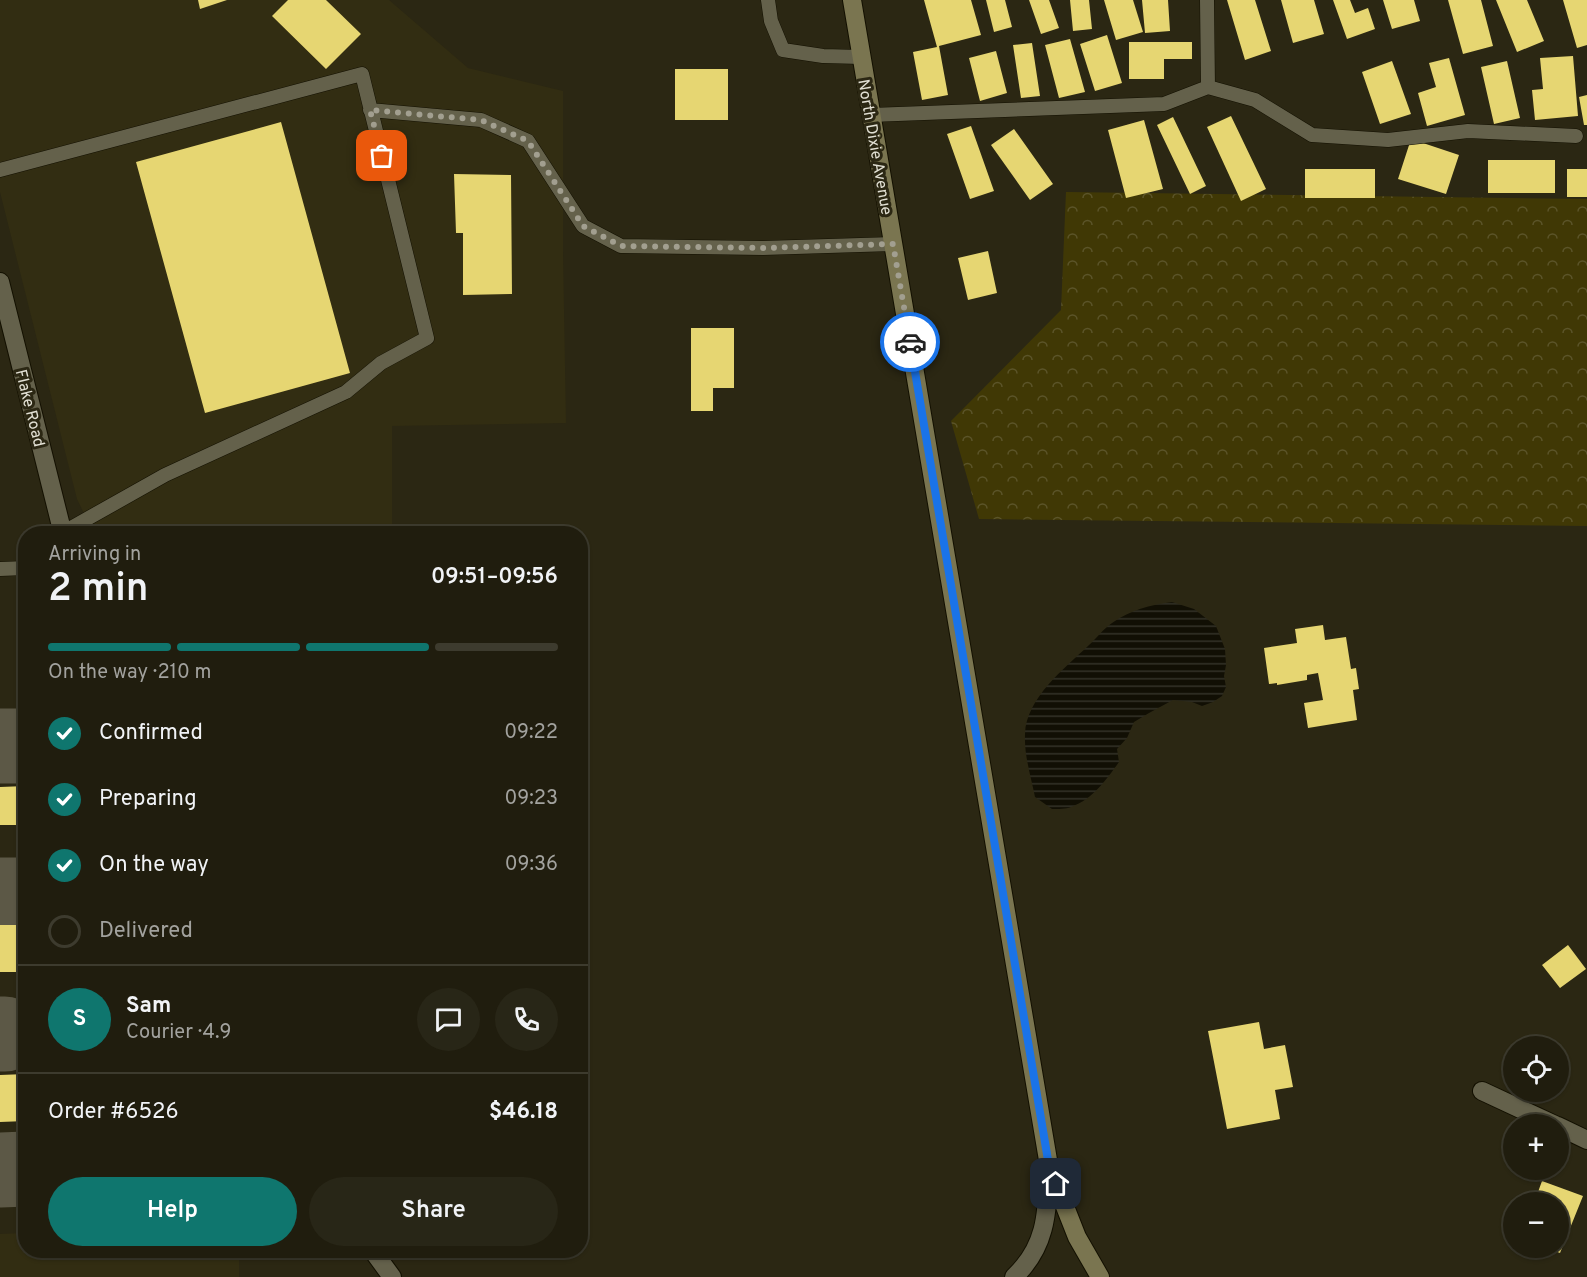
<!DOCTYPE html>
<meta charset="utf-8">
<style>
:root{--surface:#201d0e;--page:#282617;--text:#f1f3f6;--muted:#a2a29e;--line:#3d3b2e;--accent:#0f766e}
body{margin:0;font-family:Overpass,sans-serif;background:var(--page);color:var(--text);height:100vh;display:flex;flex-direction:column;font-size:22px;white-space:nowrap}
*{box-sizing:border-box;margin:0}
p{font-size:20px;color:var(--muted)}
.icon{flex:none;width:33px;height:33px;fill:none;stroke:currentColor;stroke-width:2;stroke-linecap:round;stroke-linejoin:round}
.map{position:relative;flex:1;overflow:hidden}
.side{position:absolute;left:18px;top:526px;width:570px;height:732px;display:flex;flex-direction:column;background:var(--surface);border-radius:24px;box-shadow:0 2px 4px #0004,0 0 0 2px var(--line)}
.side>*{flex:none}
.tools{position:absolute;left:1503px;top:1036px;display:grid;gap:12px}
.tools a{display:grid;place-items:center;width:66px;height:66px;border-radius:50%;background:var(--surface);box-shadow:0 2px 4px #0004,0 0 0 2px var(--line);font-size:30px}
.pin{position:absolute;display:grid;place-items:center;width:51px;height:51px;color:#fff;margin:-26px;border-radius:12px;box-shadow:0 3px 9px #0006}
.courier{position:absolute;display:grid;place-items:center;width:60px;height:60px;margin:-30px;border:4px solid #1a73e8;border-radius:50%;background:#fff;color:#222;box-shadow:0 2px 8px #0007}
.head em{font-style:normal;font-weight:600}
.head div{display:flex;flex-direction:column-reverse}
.head{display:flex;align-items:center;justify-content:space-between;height:102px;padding:0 30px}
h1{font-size:39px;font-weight:600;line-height:45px}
.bar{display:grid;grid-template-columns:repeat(4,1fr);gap:9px 6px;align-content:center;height:72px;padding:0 30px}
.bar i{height:8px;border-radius:4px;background:var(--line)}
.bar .current{background:var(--accent)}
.bar p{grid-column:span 4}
.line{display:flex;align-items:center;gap:15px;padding:0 30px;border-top:2px solid var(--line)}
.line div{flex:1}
.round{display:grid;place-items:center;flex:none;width:63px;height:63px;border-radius:32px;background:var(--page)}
ol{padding:0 30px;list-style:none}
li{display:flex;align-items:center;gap:18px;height:66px}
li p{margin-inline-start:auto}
li .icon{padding:6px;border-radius:50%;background:var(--accent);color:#fff;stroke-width:4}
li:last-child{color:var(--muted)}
li i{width:33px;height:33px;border:3px solid var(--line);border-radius:50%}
.cta{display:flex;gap:12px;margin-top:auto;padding:12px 30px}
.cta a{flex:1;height:69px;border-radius:36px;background:var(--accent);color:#fff;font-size:24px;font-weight:600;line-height:69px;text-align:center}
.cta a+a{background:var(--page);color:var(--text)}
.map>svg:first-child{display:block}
.built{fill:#322d12}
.forest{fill:url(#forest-crowns)}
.water{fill:url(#water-rules)}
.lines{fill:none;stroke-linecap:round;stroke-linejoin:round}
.taxiway{stroke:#5c5846;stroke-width:75}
.building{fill:#e6d672}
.lane-casing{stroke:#131001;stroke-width:15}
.street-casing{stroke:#131001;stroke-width:20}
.secondary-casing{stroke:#131001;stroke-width:20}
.lane{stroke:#64614b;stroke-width:14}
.street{stroke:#64614b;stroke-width:18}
.secondary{stroke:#7a7550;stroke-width:18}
.done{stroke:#a29f90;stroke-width:6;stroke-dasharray:0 10.8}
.route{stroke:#1a73e8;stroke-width:8}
.labels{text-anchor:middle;stroke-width:6;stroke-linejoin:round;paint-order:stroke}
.street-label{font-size:16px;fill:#e2e0d4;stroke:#2b2713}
</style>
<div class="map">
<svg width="1587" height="1277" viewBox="0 0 1587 1277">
<defs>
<pattern id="forest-crowns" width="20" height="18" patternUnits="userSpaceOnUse" patternTransform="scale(1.5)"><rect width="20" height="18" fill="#403805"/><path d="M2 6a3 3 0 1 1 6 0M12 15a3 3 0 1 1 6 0" fill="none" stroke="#5b5429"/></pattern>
<pattern id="water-rules" width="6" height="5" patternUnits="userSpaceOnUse" patternTransform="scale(1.5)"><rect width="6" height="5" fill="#110f04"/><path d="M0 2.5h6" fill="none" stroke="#333228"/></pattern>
</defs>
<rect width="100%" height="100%" fill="#2b2713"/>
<!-- built -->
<path class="built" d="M0,0H389L468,68L563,91V252L566,423L392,426V534H94L77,499L0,192Z
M25,1233L26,1251H239V1277H0V1234Z"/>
<!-- forest -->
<path class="forest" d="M1066,192L1587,199V526L979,519L951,421L1061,310Z"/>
<!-- water -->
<path class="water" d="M1172,602L1194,609L1216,626L1225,649L1226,665L1224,676L1226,687L1222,696L1213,702L1202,706L1192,702L1173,700L1149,713L1134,722L1127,738L1117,749L1119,762C1106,780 1093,799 1071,807C1066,809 1058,809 1052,809L1035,797C1031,777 1024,755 1025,734C1026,698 1065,668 1088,646C1096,639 1103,629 1112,623C1130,610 1150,605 1172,602Z"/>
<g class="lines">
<!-- taxiway -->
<path class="taxiway" d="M0,746H19
M0,895H26
M0,1034H5
M0,1170L26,1169"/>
</g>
<!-- building -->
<path class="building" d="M198,0H227L200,9Z
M288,0H326L361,34L326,69L272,16Z
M924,0H971L981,35L939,46L948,95L922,100L913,52L937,47Z
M986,0H1005L1012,27L994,32Z
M1029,0H1049L1059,28L1041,34Z
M1070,0H1089L1092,29L1073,31Z
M1104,0H1133L1143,32L1116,40Z
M1142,0H1168L1170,31L1145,33Z
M1227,0H1255L1271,51L1245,60Z
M1281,0H1314L1324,34L1293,43Z
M1333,0H1350L1355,13L1368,8L1375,29L1347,39Z
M1383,0H1414L1420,21L1392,29Z
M1448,0H1481L1493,46L1463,54Z
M1496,0H1527L1544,41L1517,52Z
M1563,0H1587V45L1577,48Z
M1107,35L1122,83L1095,91L1080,44Z
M1070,39L1085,92L1059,98L1045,45Z
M1129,42H1192V59H1164V79H1129Z
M1032,43L1040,96L1021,98L1013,45Z
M996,51L1007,93L980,101L969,58Z
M1573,56L1578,116L1535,120L1532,90L1543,89L1540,58Z
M1449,58L1465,115L1427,126L1418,93L1436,87L1429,63Z
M1392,61L1411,114L1380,124L1362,72Z
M1507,61L1520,118L1494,124L1481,67Z
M675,69H728V120H675Z
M1587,95V125H1584L1579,97Z
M1231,116L1266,189L1241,201L1207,127Z
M1173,117L1206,186L1190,194L1157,125Z
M1144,120L1163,189L1126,198L1108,130Z
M281,122L350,373L205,413L136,162Z
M971,126L994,191L970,199L947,134Z
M1014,129L1053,184L1030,200L991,145Z
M1411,139L1459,155L1446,194L1398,179Z
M1488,160H1555V193H1488Z
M1305,169H1375V198H1305Z
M1567,169H1587V197H1567Z
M454,174L511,175L512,294L463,295V233H456Z
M988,251L997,293L968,300L958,258Z
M691,328H734V388H713V411H691Z
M1323,625L1325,640L1346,637L1351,669L1356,668L1359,689L1353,690L1357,720L1308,728L1304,703L1323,700L1318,673L1307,675V680L1277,685V683L1269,684L1264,648L1297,643L1295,629Z
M26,786V825H0V787Z
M0,925H22L23,972H0Z
M1568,945L1586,969L1560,988L1542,965Z
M1259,1022L1264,1049L1285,1045L1293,1087L1275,1090L1280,1119L1227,1129L1208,1031Z
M26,1074V1121L0,1122V1075Z
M1542,1181L1583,1196L1560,1253L1546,1248H1558V1203H1534Z"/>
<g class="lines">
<!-- lane casing -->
<g class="lane-casing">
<path id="lane" d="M768,0L771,21L783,50L823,56L861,57
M1208,87L1255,100L1312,135L1388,140L1468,131L1576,136
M370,110L481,120L528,141L583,226L621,246L763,248L893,244
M871,115L1164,104L1208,87L1207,0
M0,170L362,74L427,338L381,363L346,392L165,475L62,533
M0,569L26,568"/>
</g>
<!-- street casing -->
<g class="street-casing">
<path id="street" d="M0,282L63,534
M1482,1091L1555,1125
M1558,1126L1587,1140
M373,1251L392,1277
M1014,1277C1048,1245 1047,1210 1049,1166"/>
</g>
<!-- secondary casing -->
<g class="secondary-casing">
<path id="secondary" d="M852,0L1049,1166L1077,1237L1100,1277"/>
</g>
<!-- lane -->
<use href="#lane" class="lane"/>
<!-- street -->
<use href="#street" class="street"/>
<!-- secondary -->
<use href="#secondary" class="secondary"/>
</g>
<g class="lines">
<!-- done -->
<path class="done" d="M382,156L370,110L481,120L528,141L583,226L621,246L763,248L893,244L910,342"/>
<!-- route -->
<path class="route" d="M910,342L1049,1166L1056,1184"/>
</g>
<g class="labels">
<!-- street labels -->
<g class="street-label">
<text transform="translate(876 147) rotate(80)" y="6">North Dixie Avenue</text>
<text transform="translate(31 408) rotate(76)" y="6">Flake Road</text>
</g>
</g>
</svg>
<div class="tools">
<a><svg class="icon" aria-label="locate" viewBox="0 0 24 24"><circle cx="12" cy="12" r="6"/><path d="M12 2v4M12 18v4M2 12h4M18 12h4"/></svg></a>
<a>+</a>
<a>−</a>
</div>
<div class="pin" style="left:382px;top:156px;background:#ea580c"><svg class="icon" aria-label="bag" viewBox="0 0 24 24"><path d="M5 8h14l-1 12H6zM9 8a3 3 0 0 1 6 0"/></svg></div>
<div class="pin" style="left:1056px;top:1184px;background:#1f2937"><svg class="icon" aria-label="home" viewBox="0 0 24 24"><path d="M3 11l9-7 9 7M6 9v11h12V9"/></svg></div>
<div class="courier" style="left:910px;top:342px"><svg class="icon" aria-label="car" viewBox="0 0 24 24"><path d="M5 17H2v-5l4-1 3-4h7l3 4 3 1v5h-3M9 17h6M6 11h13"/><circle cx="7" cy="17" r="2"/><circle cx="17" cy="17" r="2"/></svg></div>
<section class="side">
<div class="head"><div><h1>2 min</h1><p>Arriving in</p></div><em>09:51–09:56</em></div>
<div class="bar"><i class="current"></i><i class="current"></i><i class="current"></i><i></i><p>On the way · 210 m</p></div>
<ol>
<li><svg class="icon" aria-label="check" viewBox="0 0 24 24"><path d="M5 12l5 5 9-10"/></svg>Confirmed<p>09:22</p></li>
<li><svg class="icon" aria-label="check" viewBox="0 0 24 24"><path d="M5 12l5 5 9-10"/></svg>Preparing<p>09:23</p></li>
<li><svg class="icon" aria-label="check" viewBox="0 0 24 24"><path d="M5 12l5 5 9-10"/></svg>On the way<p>09:36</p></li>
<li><i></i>Delivered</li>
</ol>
<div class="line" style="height:108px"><b class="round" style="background:var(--accent);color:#fff">S</b><div><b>Sam</b><p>Courier · 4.9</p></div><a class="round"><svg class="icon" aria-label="chat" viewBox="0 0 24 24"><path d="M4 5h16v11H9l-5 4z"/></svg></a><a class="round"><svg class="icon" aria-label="phone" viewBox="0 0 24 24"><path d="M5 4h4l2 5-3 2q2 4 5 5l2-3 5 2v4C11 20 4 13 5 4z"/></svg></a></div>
<div class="line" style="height:78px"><div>Order #6526</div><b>$46.18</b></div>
<div class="cta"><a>Help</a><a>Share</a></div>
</section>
</div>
